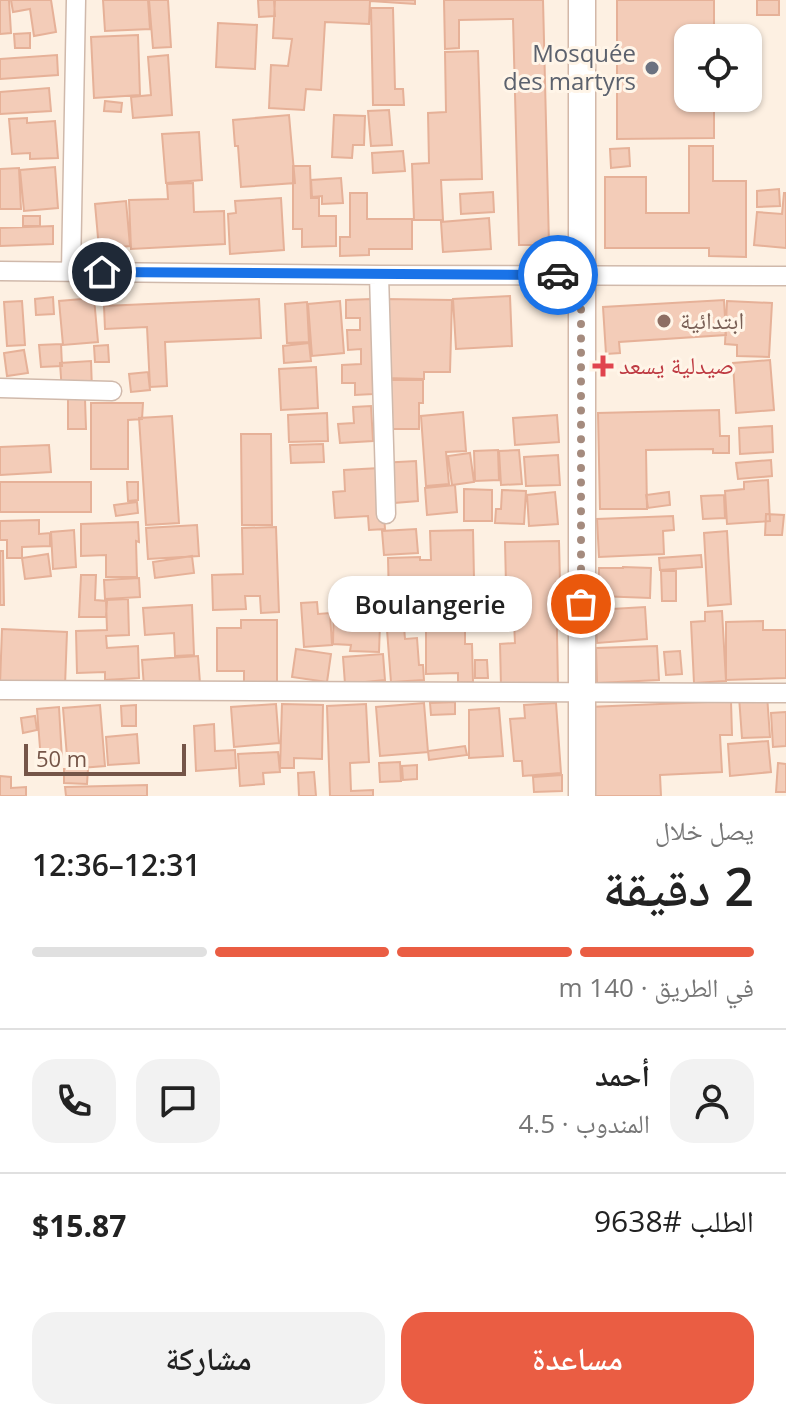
<!DOCTYPE html>
<html lang="ar">
<meta charset="utf-8">
<style>
:root{--surface:#fff;--page:#f2f2f2;--text:#222;--muted:#767676;--line:#e0e0e0;--accent:#ea5d43}
body{margin:0;font-family:"Open Sans","Noto Naskh Arabic",sans-serif;background:var(--page);color:var(--text);direction:rtl;height:100vh;display:flex;flex-direction:column;font-size:30px;white-space:nowrap}
*{box-sizing:border-box;margin:0}
p{font-size:26px;color:var(--muted)}
.icon{flex:none;width:44px;height:44px;fill:none;stroke:currentColor;stroke-width:2;stroke-linecap:round;stroke-linejoin:round}
.map{position:relative;height:796px;overflow:hidden;direction:ltr}
.drawer{display:flex;flex-direction:column;background:var(--surface);flex:1}
.drawer>*{flex:none}
.tools{position:absolute;left:674px;top:24px;display:grid;gap:16px}
.tools a{display:grid;place-items:center;width:88px;height:88px;border-radius:16px;background:var(--surface);box-shadow:0 2px 6px #0004;font-size:40px}
.scale{position:absolute;left:24px;bottom:20px;width:162px;box-sizing:border-box;padding-left:8px;border:4px solid #755548;border-top:0;font-size:22px;line-height:28px;white-space:nowrap;color:#755548;-webkit-text-stroke:6px #fff5e8;paint-order:stroke}
.pin{position:absolute;display:grid;place-items:center;width:68px;height:68px;color:#fff;margin:-34px;border:4px solid #fff;border-radius:50%;box-shadow:0 2px 8px #0007}
.courier{position:absolute;display:grid;place-items:center;width:80px;height:80px;margin:-40px;border:6px solid #1a73e8;border-radius:50%;background:#fff;color:#222;box-shadow:0 2px 10px #0007}
.bubble{position:absolute;height:56px;border-radius:24px;background:var(--surface);box-shadow:0 2px 6px #0004;font-size:26px;font-weight:600;line-height:56px;text-align:center;direction:rtl}
.headline em{font-style:normal;font-weight:600}
.headline div{display:flex;flex-direction:column-reverse}
.headline{display:flex;align-items:center;justify-content:space-between;height:136px;padding:0 32px}
h1{font-size:52px;font-weight:600;line-height:60px}
.bar{display:grid;grid-template-columns:repeat(4,1fr);gap:12px 8px;align-content:center;height:96px;padding:0 32px}
.bar i{height:10px;border-radius:6px;background:var(--line)}
.bar .selected{background:var(--accent)}
.bar p{grid-column:span 4}
.line{display:flex;align-items:center;gap:20px;padding:0 32px;border-top:2px solid var(--line)}
.line div{flex:1}
.round{display:grid;place-items:center;flex:none;width:84px;height:84px;border-radius:24px;background:var(--page)}
.action{display:flex;gap:16px;margin-top:auto;padding:16px 32px}
.action a{flex:1;height:92px;border-radius:24px;background:var(--accent);color:#fff;font-size:32px;font-weight:600;line-height:92px;text-align:center}
.action a+a{background:var(--page);color:var(--text)}
.map>svg:first-child{display:block}
.building{fill:#f3ccb8;stroke:#e6b198;stroke-width:2}
.lines{fill:none;stroke-linecap:round;stroke-linejoin:round}
.street-casing{stroke:#d0b9ab;stroke-width:21}
.secondary-casing{stroke:#d3b8a8;stroke-width:29}
.street{stroke:#fff;stroke-width:18}
.secondary{stroke:#fff;stroke-width:26}
.done{stroke:#a58b7e;stroke-width:8;stroke-dasharray:0 14.4}
.route{stroke:#1a73e8;stroke-width:10}
.worship-dot{fill:#6b7280;stroke:#fff5e8;stroke-width:3}
.education-dot{fill:#8d6e63;stroke:#fff5e8;stroke-width:3}
.health-dot{fill:#e0444e;stroke:#fff5e8;stroke-width:3}
.labels{text-anchor:middle;stroke-width:6;stroke-linejoin:round;paint-order:stroke}
.worship-label{font-size:24px;fill:#5b616d;stroke:#fff5e8;text-anchor:end}
.education-label{font-size:24px;fill:#785e54;stroke:#fff5e8;text-anchor:start}
.health-label{font-size:24px;fill:#be3a42;stroke:#fff5e8;text-anchor:start}
</style>
<div class="map">
<svg width="786" height="796" viewBox="0 0 786 796">
<rect width="100%" height="100%" fill="#fdf0e2"/>
<!-- building -->
<path class="building" d="M0,0H9L11,33L0,34Z
M11,0H51L56,32L34,36L30,9L13,12Z
M103,0H148L150,29L105,31Z
M149,0H168L171,47L153,48Z
M258,0H274L275,16L259,17Z
M275,0H415V4L370,1L369,24L325,22L321,90L306,89L304,110L269,108L271,65L288,66L292,39L273,38Z
M444,0H543L549,245H519L513,19L459,20V48L445,49Z
M617,0H714V38H688V98H714V138L617,139Z
M757,0H779V15H757Z
M371,8H393L395,89H403L404,105H373Z
M218,23L257,25L255,69L216,67Z
M30,33V48H15L14,34Z
M138,35L140,95L94,98L91,37Z
M478,51L482,179L441,180L443,220H414L412,164L429,163L428,113L446,112L445,52Z
M57,55L58,75L0,79V59Z
M168,55L172,115L133,118L131,97L151,95L148,57Z
M49,88L51,111L0,114V92Z
M105,101L122,103L121,112L104,111Z
M389,110L392,145L371,146L368,111Z
M289,115L295,183L241,187L238,146H235L233,120Z
M334,115L365,116L364,145H353L352,158L332,157Z
M27,118V123L55,121L58,158L30,159V153L12,154L9,119Z
M199,132L202,180L166,183L162,134Z
M689,146H713V181H746V257L709,256V248H605V177H646V213H689Z
M629,148L630,166L611,168L610,149Z
M403,151L405,171L373,173L372,153Z
M293,166H310L311,198H319V216H336V246L302,247V229H293Z
M55,167L58,208L24,211L20,170Z
M19,168L21,209H0V169Z
M341,178L343,203L322,204V196L312,197L311,180Z
M193,183L194,212L224,211L225,244L131,249L129,200L168,199L167,184Z
M779,189L780,206L757,207V191Z
M493,192L494,212L461,214L460,194Z
M350,193H367V219H412V249H369V255L340,256V237H350Z
M784,193H786V248L754,245L757,212L782,214Z
M281,198L284,250L230,254L228,214L236,213L235,201Z
M126,201L130,246L99,249L95,204Z
M23,216H40V226H23Z
M489,218L491,249L443,252L441,222Z
M53,226V244L0,246V228Z
M510,296L512,346L456,349L453,299Z
M53,297L54,314L36,315L35,299Z
M94,298L98,342L63,345L59,301Z
M259,299L261,338L165,342L167,386L150,387L147,327L105,329L104,306Z
M371,299L373,394L355,395V383H342V365L361,364V349L348,350L347,330H360V318H346V300Z
M384,299L452,300L450,372H424V379L384,378Z
M724,300L726,335L619,342L620,353L606,354L603,307Z
M22,301L25,345L7,346L4,302Z
M340,301L344,353L312,356L308,304Z
M727,301L772,303L769,357L737,356V345L725,344Z
M307,302L309,342L287,343L285,304Z
M309,343L311,361L284,363L283,346Z
M61,344L62,366L41,367L39,345Z
M108,345L109,362H95L94,346Z
M24,350L28,373L7,376L4,353Z
M770,360L774,410L736,413L733,363Z
M91,361L92,390L62,392L60,363Z
M316,367L318,408L281,410L279,369Z
M148,372L150,390L131,392L129,374Z
M385,380H423V403H419V429H392Z
M68,399H85L86,429H68Z
M91,403H143L142,419L128,420V469H91Z
M371,406L373,441L340,443L338,424L354,423L353,407Z
M719,410L720,436H729V453H713V449L646,450L647,509H600L598,413Z
M463,412L466,451L446,452L449,484L426,486L421,416Z
M327,413L328,441L289,442L288,415Z
M557,415L559,442L515,445L513,418Z
M172,416L179,523L146,525L139,418Z
M772,426L773,452L740,454L739,428Z
M241,434H271L272,525H242Z
M323,444L324,462L291,463L290,445Z
M49,445L51,472L0,475V447Z
M498,450L499,480L475,481L474,451Z
M519,450L522,484L501,485L499,451Z
M470,453L474,482L452,485L448,456Z
M558,455L560,485L526,486L524,457Z
M771,460L772,476L738,479L736,463Z
M416,461L418,501L394,503L384,514L385,529L369,530L368,516L335,518L333,492L345,491L344,470L380,468V463Z
M768,480L770,521L727,524L725,491L744,489V482Z
M0,482H91V512H0Z
M127,482H138V500L128,501Z
M455,485L457,512L427,515L425,488Z
M464,489L492,490V521H464Z
M502,490L526,491L524,524L495,523L496,509H501Z
M555,492L558,524L529,526L527,495Z
M669,492L670,505L648,508L646,495Z
M724,495L725,518L703,519L701,496Z
M137,502L138,513L116,516L114,505Z
M766,514L784,515L782,535H765Z
M673,516L674,530L663,531L664,554L599,557L597,519Z
M39,520V534L50,533V546L22,547V558H7V540H0V521Z
M138,522L139,542L136,541L137,577H106V555L81,556V524Z
M197,525L199,556L148,559L146,528Z
M276,527L279,612L261,613L260,596H245L246,609L213,610L212,575L243,574L242,528Z
M416,529L418,553L384,555L382,531Z
M74,530L76,567L53,569L51,532Z
M473,530L474,579H441V599L389,601L388,558L420,557V560H431L430,531Z
M727,531L731,604L708,606L704,533Z
M559,541L560,582H556L558,685L501,686L500,644L515,643L514,622L497,623L496,585H506L505,542Z
M0,551H3L4,605H0Z
M48,554L51,576L25,579L22,558Z
M701,555L702,567L660,570L659,558Z
M192,556L194,573L155,578L153,562Z
M623,567L651,568L650,598L598,596L599,568H623Z
M661,571H676V601H662Z
M81,575H96L95,600L107,601L106,617H79Z
M139,578L140,597L105,599L104,580Z
M334,596L381,597L379,652L350,651L351,645L333,644Z
M128,599L129,635L106,636L107,648L138,646L139,678L105,680V672L77,673L76,631L107,630L106,600Z
M317,602L318,614L330,613L332,645L304,647L301,603Z
M419,602L421,625L404,626L405,639L417,638L419,665H423L424,680L391,682L385,604Z
M192,605L194,655L175,656L174,633L145,635L143,608Z
M645,607L647,639L597,643L595,610Z
M426,611H465V644H472L473,682H458V673L426,674Z
M722,611L726,681L694,683L691,622L705,621V612Z
M241,620H277V688H244V671H217V628H241Z
M763,621V630H786V678L726,680V622Z
M2,629L67,632L65,686L0,684Z
M657,646L659,680L597,683L596,648Z
M296,649L331,654L327,682L292,677Z
M680,651L682,674L666,675L664,652Z
M383,654L385,680L345,684L343,657Z
M198,656L200,683L144,687L142,660Z
M475,660H487L488,678H475Z
M767,695L770,737L742,738L739,697Z
M731,701L732,735H720L722,772L660,775L661,796H594L589,707Z
M455,702V714L431,715L430,703Z
M424,703L428,752L380,756L376,707Z
M556,703L561,773L523,776L522,761H514L510,719L525,718L524,705Z
M276,704L279,743L234,747L231,707Z
M282,704L323,705L322,759L294,758V768H280Z
M366,704L369,762L350,763L351,791L373,790V796H330L327,706Z
M100,705L105,766L68,769L63,708Z
M136,705V726H122L121,706Z
M59,707L62,759L41,761L37,709Z
M499,708L503,756L469,758V710Z
M786,712V746L773,747L771,713Z
M35,716L37,730L23,733L21,718Z
M214,724L215,751L235,750L236,768L196,771L194,726Z
M137,734L139,763L108,765L106,737Z
M768,741L771,772L730,776L728,744Z
M465,746L467,755L429,760L428,751Z
M278,752L280,772L263,773L264,784L240,786L238,754Z
M400,762L401,781L380,782L379,763Z
M778,763L786,764V792H776Z
M417,765V779L403,780L402,766Z
M64,769H88L87,784L64,783Z
M314,772L316,796H299L298,773Z
M562,775V791L534,792L533,777Z
M0,776L11,777V788L26,787V796H0Z
M147,785V796H66L65,787Z"/>
<g class="lines">
<!-- street casing -->
<g class="street-casing">
<path id="street" d="M0,271L379,275L786,276
M71,272L76,0
M379,275L386,514
M0,388L112,391
M0,690L786,693"/>
</g>
<!-- secondary casing -->
<g class="secondary-casing">
<path id="secondary" d="M582,796V0"/>
</g>
<!-- street -->
<use href="#street" class="street"/>
<!-- secondary -->
<use href="#secondary" class="secondary"/>
</g>
<g class="lines">
<!-- done -->
<path class="done" d="M558,275H581V604"/>
<!-- route -->
<path class="route" d="M102,272L558,275"/>
</g>
<!-- markers -->
<circle class="worship-dot" cx="652" cy="68" r="8"/>
<circle class="education-dot" cx="664" cy="321" r="8"/>
<path class="health-dot" d="M599 354h8v8h8v8h-8v8h-8v-8h-8v-8h8z"/>
<g class="labels">
<!-- worship labels -->
<g class="worship-label">
<text x="636" y="62">Mosquée<tspan x="636" dy="28">des martyrs</tspan></text>
</g>
<!-- education labels -->
<g class="education-label">
<text x="680" y="329">ابتدائية</text>
</g>
<!-- health labels -->
<g class="health-label">
<text x="619" y="374">صيدلية يسعد</text>
</g>
</g>
</svg>
<div class="tools">
<a><svg class="icon" aria-label="locate" viewBox="0 0 24 24"><circle cx="12" cy="12" r="6"/><path d="M12 2v4M12 18v4M2 12h4M18 12h4"/></svg></a>
</div>
<div class="scale">50 m</div>
<div class="pin" style="left:581px;top:604px;background:#ea580c"><svg class="icon" aria-label="bag" viewBox="0 0 24 24"><path d="M5 8h14l-1 12H6zM9 8a3 3 0 0 1 6 0"/></svg></div>
<div class="pin" style="left:102px;top:272px;background:#1f2937"><svg class="icon" aria-label="home" viewBox="0 0 24 24"><path d="M3 11l9-7 9 7M6 9v11h12V9"/></svg></div>
<div class="courier" style="left:558px;top:275px"><svg class="icon" aria-label="car" viewBox="0 0 24 24"><path d="M5 17H2v-5l4-1 3-4h7l3 4 3 1v5h-3M9 17h6M6 11h13"/><circle cx="7" cy="17" r="2"/><circle cx="17" cy="17" r="2"/></svg></div>
<div class="bubble" style="left:328px;top:576px;width:204px">Boulangerie</div>
</div>
<section class="drawer">
<div class="headline"><div><h1>2 دقيقة</h1><p>يصل خلال</p></div><em>12:31–12:36</em></div>
<div class="bar"><i class="selected"></i><i class="selected"></i><i class="selected"></i><i></i><p>في الطريق · 140 m</p></div>
<div class="line" style="height:144px"><a class="round"><svg class="icon" aria-label="person" viewBox="0 0 24 24"><circle cx="12" cy="8" r="4"/><path d="M4 21q1-7 8-7t8 7"/></svg></a><div><b>أحمد</b><p>المندوب · 4.5</p></div><a class="round"><svg class="icon" aria-label="chat" viewBox="0 0 24 24"><path d="M4 5h16v11H9l-5 4z"/></svg></a><a class="round"><svg class="icon" aria-label="phone" viewBox="0 0 24 24"><path d="M5 4h4l2 5-3 2q2 4 5 5l2-3 5 2v4C11 20 4 13 5 4z"/></svg></a></div>
<div class="line" style="height:104px"><div>الطلب #9638</div><b>$15.87</b></div>
<div class="action"><a>مساعدة</a><a>مشاركة</a></div>
</section>
